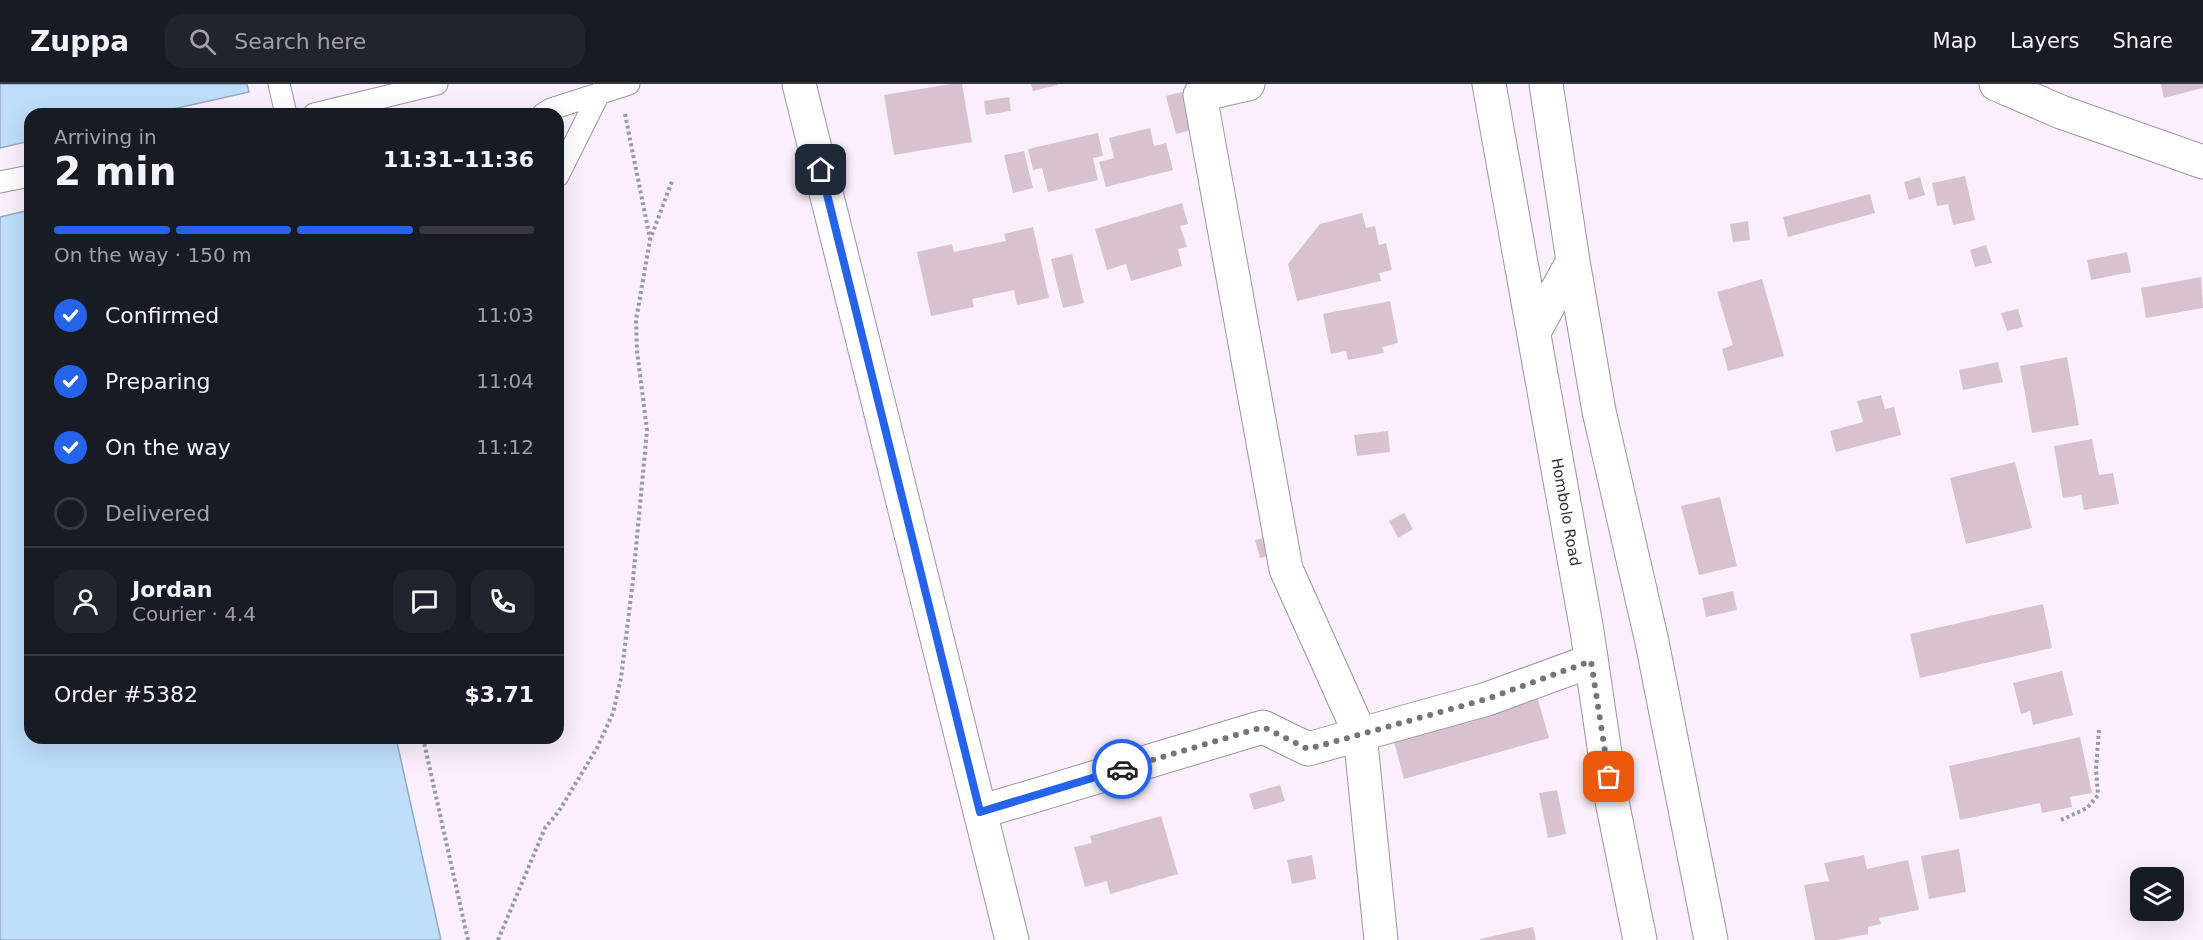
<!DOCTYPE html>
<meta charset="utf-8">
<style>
:root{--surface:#171b24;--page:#20242c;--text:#f1f3f6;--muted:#9ea1a6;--line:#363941;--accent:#2563eb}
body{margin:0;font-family:"DejaVu Sans",sans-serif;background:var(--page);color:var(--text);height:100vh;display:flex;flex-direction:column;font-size:22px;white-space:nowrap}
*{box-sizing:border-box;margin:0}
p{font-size:20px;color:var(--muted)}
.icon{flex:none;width:33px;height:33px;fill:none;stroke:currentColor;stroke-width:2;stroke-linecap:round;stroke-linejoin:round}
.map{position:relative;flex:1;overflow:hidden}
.drawer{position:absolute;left:24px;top:24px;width:540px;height:636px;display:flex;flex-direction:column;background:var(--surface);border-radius:18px;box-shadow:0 6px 24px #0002}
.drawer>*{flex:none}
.tools{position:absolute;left:2130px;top:783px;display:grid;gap:12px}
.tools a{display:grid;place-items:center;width:54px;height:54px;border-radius:12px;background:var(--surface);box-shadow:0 6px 24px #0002;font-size:30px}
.pin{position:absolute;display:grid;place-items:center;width:51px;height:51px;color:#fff;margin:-26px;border-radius:12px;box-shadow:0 3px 9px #0006}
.courier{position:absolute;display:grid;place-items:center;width:60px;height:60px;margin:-30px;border:4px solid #2563eb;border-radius:50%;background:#fff;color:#222;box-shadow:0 2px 8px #0007}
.head em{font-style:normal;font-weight:800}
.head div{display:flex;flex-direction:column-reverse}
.head{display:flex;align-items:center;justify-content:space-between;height:102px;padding:0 30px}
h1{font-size:39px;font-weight:800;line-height:45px}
.bar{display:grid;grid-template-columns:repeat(4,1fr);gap:9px 6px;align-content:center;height:72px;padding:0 30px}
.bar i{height:8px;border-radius:4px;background:var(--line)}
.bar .active{background:var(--accent)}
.bar p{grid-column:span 4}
.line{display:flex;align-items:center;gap:15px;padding:0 30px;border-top:2px solid var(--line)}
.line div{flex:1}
.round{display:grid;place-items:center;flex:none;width:63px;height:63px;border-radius:18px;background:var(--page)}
ol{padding:0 30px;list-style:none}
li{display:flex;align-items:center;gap:18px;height:66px}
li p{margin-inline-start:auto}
li .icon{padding:6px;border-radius:50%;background:var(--accent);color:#fff;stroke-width:4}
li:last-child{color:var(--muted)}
li i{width:33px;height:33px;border:3px solid var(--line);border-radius:50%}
header{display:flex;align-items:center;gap:36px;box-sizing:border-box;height:84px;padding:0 30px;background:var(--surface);border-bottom:2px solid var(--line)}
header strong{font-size:28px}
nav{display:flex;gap:33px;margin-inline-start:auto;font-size:21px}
.search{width:420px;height:54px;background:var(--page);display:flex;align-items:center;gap:15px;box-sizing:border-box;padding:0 21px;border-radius:18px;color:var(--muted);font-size:22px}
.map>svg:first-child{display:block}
.water{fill:#bedefb;stroke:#95a9c0;stroke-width:1.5}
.building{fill:#d9c2d0}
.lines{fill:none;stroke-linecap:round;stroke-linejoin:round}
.service-casing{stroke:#a091a4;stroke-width:23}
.minor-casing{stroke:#a091a4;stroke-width:35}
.tertiary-casing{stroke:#a091a4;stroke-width:35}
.path{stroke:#9e96a0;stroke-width:4;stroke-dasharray:3 3;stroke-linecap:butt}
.service{stroke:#fff;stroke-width:21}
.minor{stroke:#fff;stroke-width:33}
.tertiary{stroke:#fff;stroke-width:33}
.done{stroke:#79727b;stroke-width:6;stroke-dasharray:0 10.8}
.route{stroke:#2563eb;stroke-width:8}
.labels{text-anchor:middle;stroke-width:6;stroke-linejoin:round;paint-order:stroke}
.street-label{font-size:15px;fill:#342e36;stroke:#fff}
</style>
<header>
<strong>Zuppa</strong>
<div class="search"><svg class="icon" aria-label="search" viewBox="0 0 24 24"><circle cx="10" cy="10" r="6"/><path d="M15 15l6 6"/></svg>Search here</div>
<nav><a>Map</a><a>Layers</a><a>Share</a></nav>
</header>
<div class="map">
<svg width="2203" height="856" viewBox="0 0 2203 856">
<rect width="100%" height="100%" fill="#faf0fc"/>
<!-- water -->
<path class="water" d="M0,0H247L249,8L151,30H30V57L0,64Z
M30,126V654H396L441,856H0V133Z"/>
<!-- building -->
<path class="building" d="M951,0H962L972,58L894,71L884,11Z
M1031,0H1058V1L1033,7Z
M2161,0H2203V4L2164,14Z
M1186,7L1195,45L1176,50L1166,12Z
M1009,13L1011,27L986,31L984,17Z
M1150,44L1154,62L1166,59L1173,86L1106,103L1099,78L1114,74L1109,54Z
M1098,49L1103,72L1093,74L1098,96L1048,108L1042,84L1033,86L1028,65Z
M1024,67L1033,104L1013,109L1004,71Z
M1965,92L1975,136L1953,141L1948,120L1937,122L1932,99Z
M1920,93L1925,111L1909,116L1904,98Z
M1870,110L1875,129L1788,153L1783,133Z
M1182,119L1188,140L1180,142L1187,163L1178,165L1182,182L1131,197L1126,180L1107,186L1095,145Z
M1362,129L1366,144L1375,142L1379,161L1386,159L1392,186L1379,189L1381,197L1297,217L1288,180L1320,140Z
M1748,137L1750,156L1733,158L1730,140Z
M1033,143L1049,214L1017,221L1014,206L972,215L974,223L931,232L917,168L952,160L954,168L1006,157L1004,150Z
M1986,161L1992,179L1975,183L1970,166Z
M2127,168L2131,188L2091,196L2087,176Z
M1072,170L1084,219L1063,224L1051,175Z
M2201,193L2203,224L2146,234L2141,204Z
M1762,195L1784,272L1728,287L1722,265L1733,261L1717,208Z
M1390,217L1398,259L1382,263L1384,269L1348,276L1346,267L1331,270L1323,230Z
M2018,225L2023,243L2007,247L2001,229Z
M2067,273L2079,341L2032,349L2020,282Z
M1998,278L2003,298L1963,306L1959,286Z
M1881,311L1885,325L1894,323L1901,351L1836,368L1830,347L1863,338L1857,317Z
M1388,347L1390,368L1357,372L1354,351Z
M2092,355L2099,391L2113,389L2119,420L2084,426L2081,411L2063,414L2054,362Z
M2015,378L2032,444L1966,460L1950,394Z
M1720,413L1737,482L1699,491L1681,422Z
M1404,429L1413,445L1398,454L1389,437Z
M1272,452L1276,470L1260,474L1255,456Z
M1733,507L1737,526L1706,533L1702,514Z
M2043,520L2052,564L1920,594L1910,550Z
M2062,587L2073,631L2033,641L2030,627L2021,630L2013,599Z
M1537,612L1549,654L1404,695L1393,654Z
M2080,653L2092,709L2070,713L2072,723L2042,729L2040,719L1960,736L1949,682Z
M1280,701L1285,717L1254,726L1249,710Z
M1557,706L1566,750L1548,754L1539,709Z
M1161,732L1178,790L1110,810L1107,797L1085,803L1074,763L1092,759L1090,752Z
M1959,765L1966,808L1929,815L1921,772Z
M1312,771L1316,795L1292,800L1287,776Z
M1864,771L1867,785L1908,776L1919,826L1879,834L1881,840L1868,843V850L1837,856H1815L1804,801L1829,797L1824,779Z
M1533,843L1536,856H1480V855Z"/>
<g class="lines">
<!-- service casing -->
<g class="service-casing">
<path id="service" d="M279,0L286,30
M314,30L437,0
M543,30L551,25L629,0
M558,92L600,8
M0,98L30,92"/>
</g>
<!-- minor casing -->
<g class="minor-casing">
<path id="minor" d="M799,0L1012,856
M1248,0L1200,11L1286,485L1360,650L1381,856
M1996,0L2061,28L2203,78
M1573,177L1599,327L1652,558L1711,856
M1534,248L1573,177L1546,0
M980,728L1263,643L1308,665L1487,615L1591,577"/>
</g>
<!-- tertiary casing -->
<g class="tertiary-casing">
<path id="tertiary" d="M1489,0L1587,547L1612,717L1640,856"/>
</g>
<!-- path -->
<path class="path" d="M625,30L650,155
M423,654L468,856
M2061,736L2087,724L2098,711L2096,685L2099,645
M498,856L545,744L559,727L597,664L613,629L621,594L633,496L647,346L637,267L636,236L650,156L672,97"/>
<!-- service -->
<use href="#service" class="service"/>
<!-- minor -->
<use href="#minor" class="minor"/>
<!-- tertiary -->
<use href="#tertiary" class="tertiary"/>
</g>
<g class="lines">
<!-- done -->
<path class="done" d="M1122,685L1263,643L1308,665L1487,615L1591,577L1609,693"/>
<!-- route -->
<path class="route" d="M821,86L980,728L1122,685"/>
</g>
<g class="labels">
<!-- street labels -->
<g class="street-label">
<text transform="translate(1566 428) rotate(80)" y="5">Hombolo Road</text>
</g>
</g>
</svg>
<div class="tools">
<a><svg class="icon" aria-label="layers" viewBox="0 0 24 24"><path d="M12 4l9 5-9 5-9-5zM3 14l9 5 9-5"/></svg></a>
</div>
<div class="pin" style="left:1609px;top:693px;background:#ea580c"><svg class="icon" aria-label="bag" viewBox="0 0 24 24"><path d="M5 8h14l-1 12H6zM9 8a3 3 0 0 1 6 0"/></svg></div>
<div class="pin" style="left:821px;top:86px;background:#1f2937"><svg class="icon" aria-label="home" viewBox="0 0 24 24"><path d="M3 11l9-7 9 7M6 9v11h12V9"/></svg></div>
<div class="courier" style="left:1122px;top:685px"><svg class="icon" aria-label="car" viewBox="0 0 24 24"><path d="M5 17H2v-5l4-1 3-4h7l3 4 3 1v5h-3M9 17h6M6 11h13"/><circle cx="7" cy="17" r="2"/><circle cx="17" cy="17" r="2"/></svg></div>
<section class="drawer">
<div class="head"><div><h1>2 min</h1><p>Arriving in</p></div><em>11:31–11:36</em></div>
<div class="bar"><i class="active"></i><i class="active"></i><i class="active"></i><i></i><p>On the way · 150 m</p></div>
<ol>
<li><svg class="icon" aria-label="check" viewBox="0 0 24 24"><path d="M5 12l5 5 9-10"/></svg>Confirmed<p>11:03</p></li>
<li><svg class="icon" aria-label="check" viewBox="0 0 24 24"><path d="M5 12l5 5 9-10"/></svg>Preparing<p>11:04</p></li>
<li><svg class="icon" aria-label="check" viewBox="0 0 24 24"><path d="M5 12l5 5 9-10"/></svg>On the way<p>11:12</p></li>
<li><i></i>Delivered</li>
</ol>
<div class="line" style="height:108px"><a class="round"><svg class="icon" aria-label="person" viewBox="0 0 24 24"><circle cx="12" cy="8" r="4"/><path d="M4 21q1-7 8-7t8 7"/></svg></a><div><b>Jordan</b><p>Courier · 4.4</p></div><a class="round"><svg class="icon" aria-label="chat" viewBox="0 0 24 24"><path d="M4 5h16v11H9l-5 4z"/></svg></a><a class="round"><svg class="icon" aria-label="phone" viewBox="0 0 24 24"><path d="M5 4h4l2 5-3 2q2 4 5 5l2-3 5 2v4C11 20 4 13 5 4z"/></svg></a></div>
<div class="line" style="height:78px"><div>Order #5382</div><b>$3.71</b></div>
</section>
</div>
